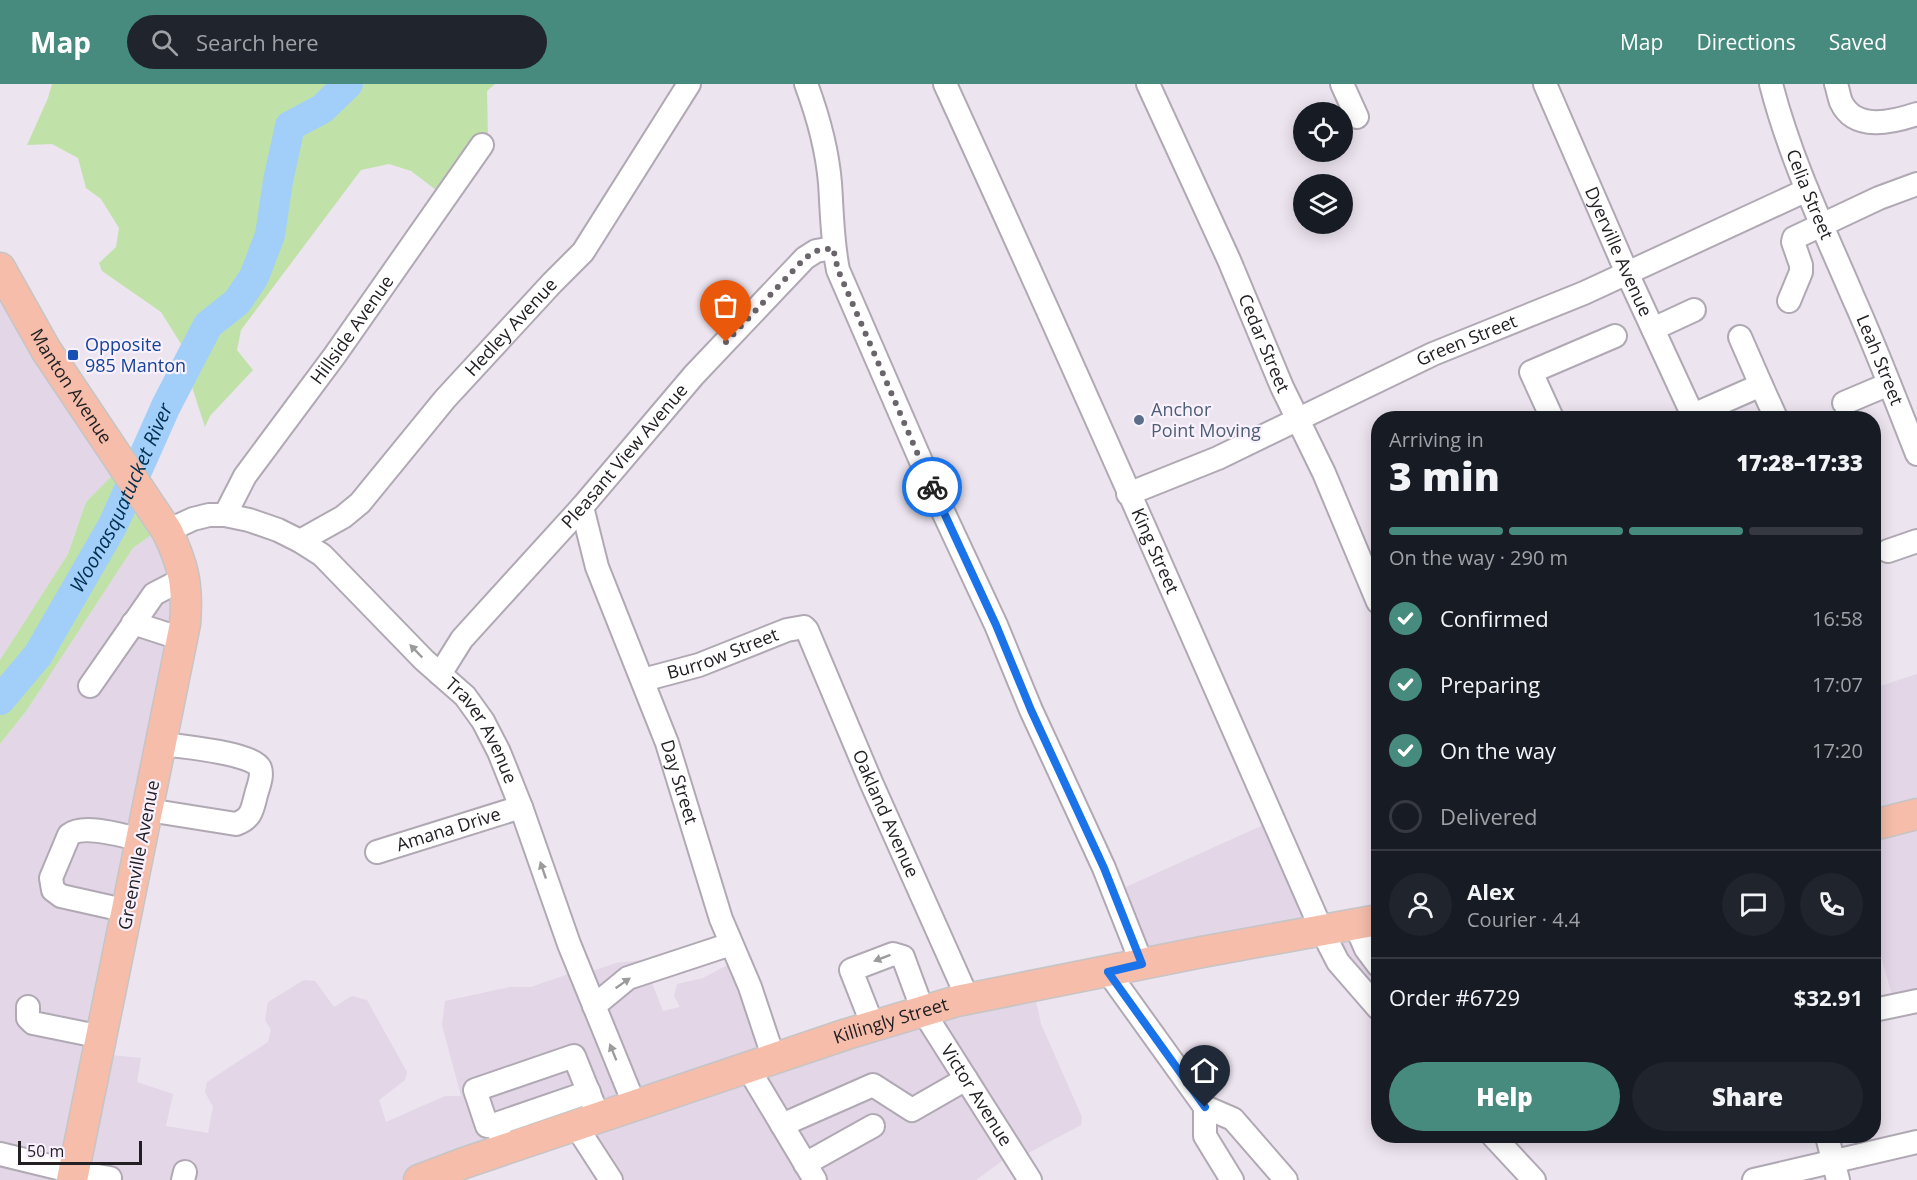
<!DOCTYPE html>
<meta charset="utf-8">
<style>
:root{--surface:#171b24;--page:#20242c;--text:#f1f3f6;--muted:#9ea1a6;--line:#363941;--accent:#478b7f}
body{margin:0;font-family:"Open Sans",sans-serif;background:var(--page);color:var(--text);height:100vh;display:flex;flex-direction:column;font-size:22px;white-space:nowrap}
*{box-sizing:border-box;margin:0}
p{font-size:20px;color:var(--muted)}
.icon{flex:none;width:33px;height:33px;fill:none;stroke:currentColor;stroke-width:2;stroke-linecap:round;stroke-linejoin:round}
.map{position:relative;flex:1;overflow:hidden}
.panel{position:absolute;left:1371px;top:327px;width:510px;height:732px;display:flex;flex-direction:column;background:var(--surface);border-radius:24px;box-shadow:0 3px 15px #0003}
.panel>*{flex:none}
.fabs{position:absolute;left:1293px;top:18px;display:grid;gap:12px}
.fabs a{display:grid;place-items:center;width:60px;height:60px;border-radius:50%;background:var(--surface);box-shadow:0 3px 15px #0003;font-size:30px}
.scale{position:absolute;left:18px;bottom:15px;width:124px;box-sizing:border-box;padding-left:6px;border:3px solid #232024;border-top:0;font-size:16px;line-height:21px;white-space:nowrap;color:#232024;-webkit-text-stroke:4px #f9f1fd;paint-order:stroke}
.pin{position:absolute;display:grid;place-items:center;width:51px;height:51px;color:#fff;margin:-62px -26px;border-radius:50% 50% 50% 0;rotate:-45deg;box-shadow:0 0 6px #0007}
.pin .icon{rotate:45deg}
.courier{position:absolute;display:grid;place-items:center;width:60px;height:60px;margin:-30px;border:4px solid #1a73e8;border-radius:50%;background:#fff;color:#222;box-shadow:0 2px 8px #0007}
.overview em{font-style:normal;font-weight:800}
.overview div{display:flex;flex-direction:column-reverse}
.overview{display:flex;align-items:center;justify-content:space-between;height:102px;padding:0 18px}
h1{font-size:39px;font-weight:800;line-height:45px}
.bar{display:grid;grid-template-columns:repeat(4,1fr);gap:9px 6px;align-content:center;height:72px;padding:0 18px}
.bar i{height:8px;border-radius:4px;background:var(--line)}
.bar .active{background:var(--accent)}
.bar p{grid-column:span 4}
.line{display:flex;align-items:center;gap:15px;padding:0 18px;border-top:2px solid var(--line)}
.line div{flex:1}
.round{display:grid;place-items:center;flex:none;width:63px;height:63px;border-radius:32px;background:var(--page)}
ol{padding:0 18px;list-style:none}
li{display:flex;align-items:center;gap:18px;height:66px}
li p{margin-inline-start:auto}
li .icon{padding:6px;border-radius:50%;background:var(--accent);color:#fff;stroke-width:4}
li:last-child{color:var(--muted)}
li i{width:33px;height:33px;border:3px solid var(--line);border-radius:50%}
.action{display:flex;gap:12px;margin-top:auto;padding:12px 18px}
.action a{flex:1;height:69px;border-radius:36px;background:var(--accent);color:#fff;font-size:24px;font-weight:800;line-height:69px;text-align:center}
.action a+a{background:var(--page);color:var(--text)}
header{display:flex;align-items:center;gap:36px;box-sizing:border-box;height:84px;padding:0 30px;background:var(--accent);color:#fff}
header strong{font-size:28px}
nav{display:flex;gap:33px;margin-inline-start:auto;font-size:21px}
.search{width:420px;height:54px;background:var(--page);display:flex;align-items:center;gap:15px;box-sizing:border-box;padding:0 21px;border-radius:33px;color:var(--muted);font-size:22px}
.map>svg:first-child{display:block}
.built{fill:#e2d6e7}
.green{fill:#c0e2a9}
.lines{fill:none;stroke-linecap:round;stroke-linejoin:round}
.river{stroke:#a1cff9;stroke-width:30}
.minor-casing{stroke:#b0a9b4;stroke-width:26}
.major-casing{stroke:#c6c5c6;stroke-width:33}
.minor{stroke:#fff;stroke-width:22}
.major{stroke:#f5bdaa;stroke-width:30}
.oneway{fill:#9c9b9c}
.done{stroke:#69656b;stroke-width:6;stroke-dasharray:0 10.8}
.route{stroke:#1a73e8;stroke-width:8}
.transit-dot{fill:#1a4fb4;stroke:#f9f1fd;stroke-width:2}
.service-dot{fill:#5c6f8a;stroke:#f9f1fd;stroke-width:2}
.labels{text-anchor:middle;stroke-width:4.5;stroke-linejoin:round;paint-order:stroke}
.street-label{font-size:18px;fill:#232024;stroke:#f9f1fd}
.transit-label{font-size:18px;fill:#164399;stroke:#f9f1fd;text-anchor:start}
.service-label{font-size:18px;fill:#4e5e75;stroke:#f9f1fd;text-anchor:start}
.water-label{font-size:20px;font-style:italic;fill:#022f50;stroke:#f9f1fd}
</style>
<header>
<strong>Map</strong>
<div class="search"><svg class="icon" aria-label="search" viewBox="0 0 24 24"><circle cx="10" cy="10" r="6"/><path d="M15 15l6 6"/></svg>Search here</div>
<nav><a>Map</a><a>Directions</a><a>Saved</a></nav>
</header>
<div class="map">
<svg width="1917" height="1096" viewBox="0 0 1917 1096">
<rect width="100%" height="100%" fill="#ece4ef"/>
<!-- built -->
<path class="built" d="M0,183L125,381L86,418L68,470L0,576Z
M168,439L193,489L110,971L141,974L137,998L173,1010L166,1042L208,1049L213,1023L205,1008L207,998L268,958L271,946L265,936L268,918L304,896L315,897L334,923L352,912L367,916L407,988L405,996L379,1016L386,1038L445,1012H461L442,941L445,917L510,903H531L580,886L587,889L616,879L643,876L663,927L680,923L674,912L677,900L703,894L735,877L770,970L1033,903L1041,940L1082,1033L1081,1041L1019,1074L1009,1072L976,1096H610L579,1046L416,1096H0V660L27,626L133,464Z
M1917,590V913L1894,918L1874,848V738L1876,728L1874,723V604Z
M1272,737L1317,840L1142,879L1115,808Z
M1378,834V926L1336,877L1334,843Z"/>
<!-- green -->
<path class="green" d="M52,0H506H495L487,7L488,51L444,112L411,87L389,80L361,86L241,246L237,266L253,286L210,332L205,343L192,303L181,260L161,228L102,187L99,179L116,163L119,144L101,115L86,104L78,74L52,60L27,61L48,14Z
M123,381L168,439L133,464L27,626L0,660V576L68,470L86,418Z"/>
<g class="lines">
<!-- river -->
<path class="river" id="s1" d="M0,616L38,571L113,441L166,322L208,241L237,218L254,193L270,151L278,97L290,42L322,25L348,0"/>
<!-- minor casing -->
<g class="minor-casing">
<g id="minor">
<path d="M806,0C818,32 827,64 830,99C832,128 832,156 838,186L940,421L996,541L1031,626L1104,784L1142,880"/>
<path id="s2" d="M945,0C1074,281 1198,564 1322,847L1338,878L1378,924"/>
<path id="s3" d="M1148,0L1229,176L1282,303L1324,389L1378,518"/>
<path d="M1342,0L1357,33"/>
<path id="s4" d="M1545,0L1627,189L1694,334"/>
<path id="s5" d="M1771,0C1790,74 1823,143 1853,213C1876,264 1896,317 1917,370"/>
<path d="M1836,0C1838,6 1839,13 1841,18C1855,48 1893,38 1917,30"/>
<path d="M1789,217L1801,188V181L1793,158L1794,154L1879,114L1917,100"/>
<path d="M1653,245L1694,226"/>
<path d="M1740,253L1761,301"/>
<path d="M1844,319L1889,300"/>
<path d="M1693,331L1761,301L1776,334"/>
<path d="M1552,334L1531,288L1615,252"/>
<path id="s6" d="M1128,410L1218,374L1433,270L1584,209L1807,106"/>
<path id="s7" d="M582,423L597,483L667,659L721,835L750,903L774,975"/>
<path id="s8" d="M225,431L245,392L335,271L482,61"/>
<path id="s9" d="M167,447L193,435L209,431H225L249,436L278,446L300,457L322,471L424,576L465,612L483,637L499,668L521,723L569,860L635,1022"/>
<path id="s10" d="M300,457L343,433L360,419L445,315L552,199L583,168L689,0"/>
<path d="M1888,467L1917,457"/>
<path d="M133,539L182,555"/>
<path id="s11" d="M440,590L462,555L582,423L694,291L805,174L816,167L833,164"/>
<path id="s12" d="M643,596L699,581L787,546L804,543L807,546L871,698L968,915"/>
<path d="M90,602L154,510L185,494"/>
<path d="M148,726L236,740C252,734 252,726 256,711C258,703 263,692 260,684C253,669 179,662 161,660"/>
<path id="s13" d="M377,768L521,723"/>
<path d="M128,827L61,812L53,806L51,794L69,751C84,739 123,752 142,756"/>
<path d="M1355,840L1366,865L1378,881"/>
<path d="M1108,888L1205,1023L1233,1035L1286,1096"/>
<path d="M594,922L628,894L731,860"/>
<path d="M28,923V934L33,939L102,953"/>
<path d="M1874,926L1917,917"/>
<path id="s14" d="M873,942L851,886L893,870L903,873L923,927L1030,1096"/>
<path d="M748,984L815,1096"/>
<path d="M1205,1023V1052L1232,1096"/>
<path d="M496,1040L589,1008"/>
<path d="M782,1041L873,1001L912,1026L966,995"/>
<path d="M576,1042L611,1096"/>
<path d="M1493,1052L1534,1096"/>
<path d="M1827,1052L1838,1096"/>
<path d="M505,1065L496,1040L487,1042L475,1006L574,972L599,1034"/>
<path d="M0,1070L74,1088L110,1094L109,1096"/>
<path d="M805,1080L873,1042"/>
<path d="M183,1096L185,1088"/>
<path d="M1754,1096L1917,1058"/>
</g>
</g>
<!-- major casing -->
<g class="major-casing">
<g id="major">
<path id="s15" d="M0,184L46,266L167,447C184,482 188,502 185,540L72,1096"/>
<path d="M1874,741L1917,730"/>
<path id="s16" d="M419,1096L464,1079L847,950L957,917L1202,868L1378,836"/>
</g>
</g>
<!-- minor -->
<use href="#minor" class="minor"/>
<!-- major -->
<use href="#major" class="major"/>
</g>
<!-- one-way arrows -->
<defs><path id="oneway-solid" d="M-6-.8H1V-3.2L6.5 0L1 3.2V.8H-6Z" transform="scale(1.5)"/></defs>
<g class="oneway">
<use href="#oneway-solid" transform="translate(416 567) rotate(-134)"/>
<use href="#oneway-solid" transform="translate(543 786) rotate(-109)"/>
<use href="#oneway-solid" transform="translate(882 874) rotate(159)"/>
<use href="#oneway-solid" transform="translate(623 899) rotate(-35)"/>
<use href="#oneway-solid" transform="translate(613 968) rotate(-112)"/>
</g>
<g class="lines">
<!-- done -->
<path class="done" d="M726,258L805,174L816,167L833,164L838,186L932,403"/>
<!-- route -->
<path class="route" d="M932,403L996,541L1031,626L1104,784L1142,880L1108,888L1205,1023"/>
</g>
<!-- markers -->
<rect class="transit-dot" x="67" y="265" width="12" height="12" rx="3"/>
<circle class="service-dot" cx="1139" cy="336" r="6"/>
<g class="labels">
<!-- street labels -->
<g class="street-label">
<text dy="6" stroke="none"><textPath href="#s5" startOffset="117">Celia Street</textPath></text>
<text dy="6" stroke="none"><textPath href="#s4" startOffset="183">Dyerville Avenue</textPath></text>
<text dy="6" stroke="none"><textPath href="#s10" startOffset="303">Hedley Avenue</textPath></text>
<text dy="6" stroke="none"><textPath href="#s8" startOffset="225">Hillside Avenue</textPath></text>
<text dy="6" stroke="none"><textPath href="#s6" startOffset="372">Green Street</textPath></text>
<text dy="6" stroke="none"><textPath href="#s3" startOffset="284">Cedar Street</textPath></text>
<text dy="6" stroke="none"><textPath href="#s5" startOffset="297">Leah Street</textPath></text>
<text dy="6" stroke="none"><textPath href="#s15" startOffset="138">Manton Avenue</textPath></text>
<text dy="6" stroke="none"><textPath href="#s11" startOffset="286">Pleasant View Avenue</textPath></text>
<text dy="6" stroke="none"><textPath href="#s2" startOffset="512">King Street</textPath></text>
<text dy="6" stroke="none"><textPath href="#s12" startOffset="84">Burrow Street</textPath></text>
<text dy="6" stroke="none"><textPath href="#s9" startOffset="406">Traver Avenue</textPath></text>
<text dy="6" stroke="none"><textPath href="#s7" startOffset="292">Day Street</textPath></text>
<text dy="6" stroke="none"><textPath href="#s12" startOffset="374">Oakland Avenue</textPath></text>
<text dy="6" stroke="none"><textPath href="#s13" startOffset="75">Amana Drive</textPath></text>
<text transform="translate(139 771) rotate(-79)" y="6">Greenville Avenue</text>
<text dy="6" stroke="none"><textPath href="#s16" startOffset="498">Killingly Street</textPath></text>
<text dy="6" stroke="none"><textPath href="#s14" startOffset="273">Victor Avenue</textPath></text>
</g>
<!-- transit labels -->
<g class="transit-label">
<text x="85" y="267">Opposite<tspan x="85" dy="21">985 Manton</tspan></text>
</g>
<!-- service labels -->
<g class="service-label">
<text x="1151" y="332">Anchor<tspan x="1151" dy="21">Point Moving</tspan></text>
</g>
<!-- water labels -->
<g class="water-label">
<text dy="7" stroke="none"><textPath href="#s1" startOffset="237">Woonasquatucket River</textPath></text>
</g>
</g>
</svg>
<div class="fabs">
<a><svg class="icon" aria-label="locate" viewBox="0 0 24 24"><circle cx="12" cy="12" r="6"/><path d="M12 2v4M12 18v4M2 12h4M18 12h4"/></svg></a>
<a><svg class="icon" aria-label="layers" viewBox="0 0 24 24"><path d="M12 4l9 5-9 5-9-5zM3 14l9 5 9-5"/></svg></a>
</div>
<div class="scale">50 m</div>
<div class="pin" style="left:726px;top:258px;background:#ea580c"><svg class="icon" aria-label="bag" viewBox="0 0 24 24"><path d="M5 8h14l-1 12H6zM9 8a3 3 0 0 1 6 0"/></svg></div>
<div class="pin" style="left:1205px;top:1023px;background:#1f2937"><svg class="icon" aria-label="home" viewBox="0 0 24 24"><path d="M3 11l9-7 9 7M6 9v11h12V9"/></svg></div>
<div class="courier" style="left:932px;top:403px"><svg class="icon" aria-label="bike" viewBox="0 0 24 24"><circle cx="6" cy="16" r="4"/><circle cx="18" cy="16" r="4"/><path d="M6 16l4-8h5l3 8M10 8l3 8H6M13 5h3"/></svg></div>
<section class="panel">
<div class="overview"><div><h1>3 min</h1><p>Arriving in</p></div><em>17:28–17:33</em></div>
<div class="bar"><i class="active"></i><i class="active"></i><i class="active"></i><i></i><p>On the way · 290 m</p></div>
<ol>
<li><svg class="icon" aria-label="check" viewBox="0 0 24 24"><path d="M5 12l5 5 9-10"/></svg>Confirmed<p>16:58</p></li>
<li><svg class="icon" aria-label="check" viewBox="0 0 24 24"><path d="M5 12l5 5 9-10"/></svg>Preparing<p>17:07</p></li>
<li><svg class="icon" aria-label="check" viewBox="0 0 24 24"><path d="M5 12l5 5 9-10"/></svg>On the way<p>17:20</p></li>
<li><i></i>Delivered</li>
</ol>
<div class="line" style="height:108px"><a class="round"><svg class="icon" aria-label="person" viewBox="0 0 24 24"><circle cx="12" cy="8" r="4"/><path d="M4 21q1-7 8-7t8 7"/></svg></a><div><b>Alex</b><p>Courier · 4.4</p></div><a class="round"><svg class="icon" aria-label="chat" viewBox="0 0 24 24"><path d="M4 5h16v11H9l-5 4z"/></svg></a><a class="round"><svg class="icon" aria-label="phone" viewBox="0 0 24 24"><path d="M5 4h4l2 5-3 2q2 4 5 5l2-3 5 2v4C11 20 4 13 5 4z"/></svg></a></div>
<div class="line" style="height:78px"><div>Order #6729</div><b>$32.91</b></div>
<div class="action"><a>Help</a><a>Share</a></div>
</section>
</div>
